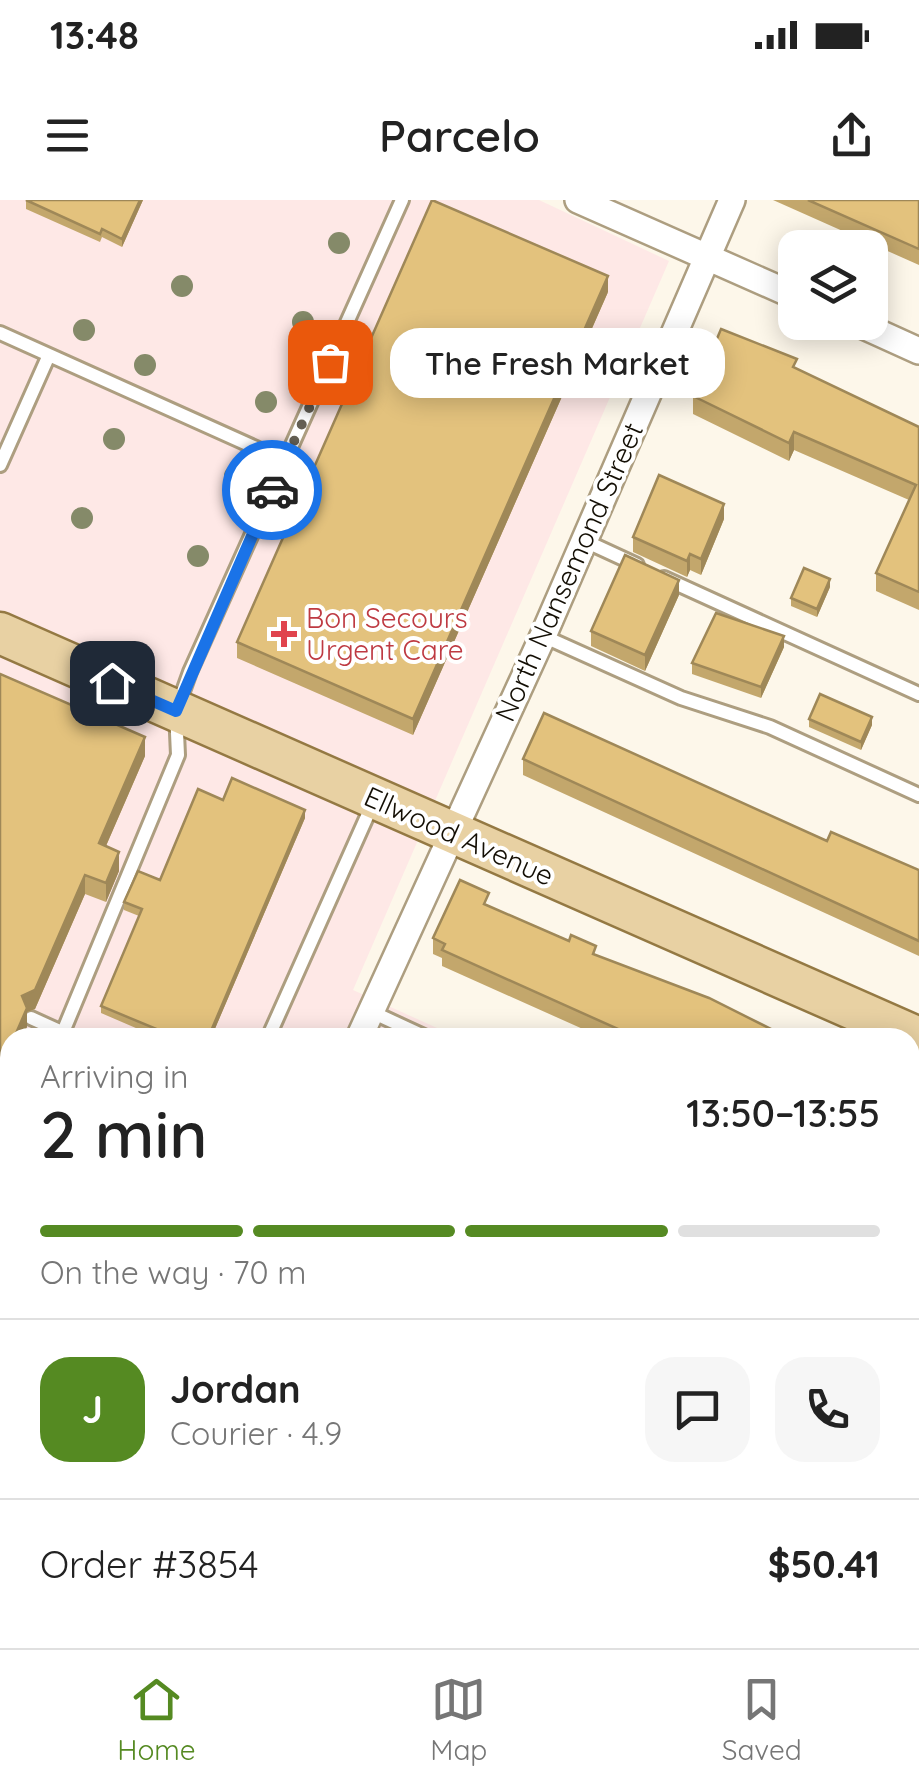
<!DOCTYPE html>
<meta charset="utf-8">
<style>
:root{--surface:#fff;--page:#f6f6f6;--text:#222;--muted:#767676;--line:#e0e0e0;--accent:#558a22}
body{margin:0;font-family:Quicksand,sans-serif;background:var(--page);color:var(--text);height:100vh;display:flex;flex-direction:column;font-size:38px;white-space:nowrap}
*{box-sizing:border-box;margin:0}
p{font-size:32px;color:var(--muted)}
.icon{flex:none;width:55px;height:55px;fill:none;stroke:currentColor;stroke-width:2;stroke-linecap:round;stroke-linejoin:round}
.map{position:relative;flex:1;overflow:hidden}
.panel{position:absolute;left:0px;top:828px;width:920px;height:622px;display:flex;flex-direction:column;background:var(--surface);border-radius:30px 30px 0 0;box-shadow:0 5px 25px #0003}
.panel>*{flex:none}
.tools{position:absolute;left:778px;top:30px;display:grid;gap:20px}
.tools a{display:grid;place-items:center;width:110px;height:110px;border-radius:20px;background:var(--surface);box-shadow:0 5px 25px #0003;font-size:50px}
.pin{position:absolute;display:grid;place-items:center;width:85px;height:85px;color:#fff;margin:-42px;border-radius:20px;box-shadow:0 5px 15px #0006}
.courier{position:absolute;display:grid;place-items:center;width:100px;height:100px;margin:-50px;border:8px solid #1a73e8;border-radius:50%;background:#fff;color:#222;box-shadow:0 2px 12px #0007}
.bubble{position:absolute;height:70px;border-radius:30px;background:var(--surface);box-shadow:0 5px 25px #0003;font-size:32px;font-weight:600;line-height:70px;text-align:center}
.head em{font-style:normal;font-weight:600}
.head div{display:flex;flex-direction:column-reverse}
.head{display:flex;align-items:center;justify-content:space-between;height:170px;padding:0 40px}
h1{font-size:65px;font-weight:600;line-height:75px}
.bar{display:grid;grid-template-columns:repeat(4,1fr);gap:15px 10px;align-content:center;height:120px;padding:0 40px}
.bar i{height:12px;border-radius:8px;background:var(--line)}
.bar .active{background:var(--accent)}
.bar p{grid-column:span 4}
.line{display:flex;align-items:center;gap:25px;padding:0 40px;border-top:2px solid var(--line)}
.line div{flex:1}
.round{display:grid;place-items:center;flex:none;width:105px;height:105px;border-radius:30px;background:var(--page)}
.status{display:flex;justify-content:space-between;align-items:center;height:70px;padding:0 50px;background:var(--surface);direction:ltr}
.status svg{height:28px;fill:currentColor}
header{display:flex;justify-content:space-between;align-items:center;height:130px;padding:0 40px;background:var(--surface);font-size:45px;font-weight:600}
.tab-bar{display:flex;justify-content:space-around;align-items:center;height:140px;border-top:2px solid var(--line);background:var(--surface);font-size:28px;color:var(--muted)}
.tab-bar a{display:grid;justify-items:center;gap:5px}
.tab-bar .active{color:var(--accent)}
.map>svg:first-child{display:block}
.commercial{fill:#fee8e6}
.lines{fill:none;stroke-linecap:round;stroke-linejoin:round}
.lane-casing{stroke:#ad9e80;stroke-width:18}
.street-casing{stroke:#ad9e80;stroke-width:30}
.primary-casing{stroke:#947943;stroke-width:45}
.lane{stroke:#fff;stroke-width:12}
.street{stroke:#fff;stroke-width:25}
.primary{stroke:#e8d1a3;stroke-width:40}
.tree{fill:#858a69}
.wall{fill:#c3a76c}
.shaded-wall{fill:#9f8858}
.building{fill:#e3c27d;stroke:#9f8858;stroke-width:2.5}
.done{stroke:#656054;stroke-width:10;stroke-dasharray:0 18}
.route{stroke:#1a73e8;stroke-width:12}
.health-dot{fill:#e0444e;stroke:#fff;stroke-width:4}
.labels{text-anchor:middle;stroke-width:8;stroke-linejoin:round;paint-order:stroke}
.street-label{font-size:28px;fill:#130e04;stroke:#fff}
.health-label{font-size:28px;fill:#be3a42;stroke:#fff;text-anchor:start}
</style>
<div class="status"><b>13:48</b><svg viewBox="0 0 49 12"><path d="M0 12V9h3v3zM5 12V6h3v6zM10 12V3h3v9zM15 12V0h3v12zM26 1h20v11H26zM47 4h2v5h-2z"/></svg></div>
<header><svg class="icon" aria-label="menu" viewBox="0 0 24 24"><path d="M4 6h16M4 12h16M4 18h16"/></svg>Parcelo<svg class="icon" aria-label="share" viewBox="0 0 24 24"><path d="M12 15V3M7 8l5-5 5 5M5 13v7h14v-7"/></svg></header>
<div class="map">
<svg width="919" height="1448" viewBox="0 0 919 1448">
<rect width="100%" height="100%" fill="#fdf7ea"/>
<!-- commercial -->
<path class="commercial" d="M0,0H539L669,61L353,790L457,837L10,838V1440H29L24,1448H0Z
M910,1039L919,1043V1448H173L155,1440H910Z"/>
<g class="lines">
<!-- lane casing -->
<g class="lane-casing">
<path id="lane" d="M0,133L285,261
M0,265L49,155
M585,341L637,365
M664,378L919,494
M543,436L681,498L770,527L919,595
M372,812L428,838
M31,818L75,838
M63,832L178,555L176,511L190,472L402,0
M268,838L373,603
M181,1440L199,1448"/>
</g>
<!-- street casing -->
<g class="street-casing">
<path id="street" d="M578,0L795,96
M855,122L919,151
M359,838L543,436L732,0
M910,1189L919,1169
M75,1448L80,1440
M796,1448L800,1440"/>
</g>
<!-- primary casing -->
<g class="primary-casing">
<path id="primary" d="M0,433L919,838
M0,1112L10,1116
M740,1440L758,1448"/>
</g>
<!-- lane -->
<use href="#lane" class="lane"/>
<!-- street -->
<use href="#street" class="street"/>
<!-- primary -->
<use href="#primary" class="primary"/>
</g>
<!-- trees -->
<g class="tree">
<circle cx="339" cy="43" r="11"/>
<circle cx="182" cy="86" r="11"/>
<circle cx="303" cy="122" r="11"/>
<circle cx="84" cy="130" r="11"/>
<circle cx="145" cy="165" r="11"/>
<circle cx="266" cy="202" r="11"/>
<circle cx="114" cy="239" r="11"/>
<circle cx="235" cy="276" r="11"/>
<circle cx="82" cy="318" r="11"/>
<circle cx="198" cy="356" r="11"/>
</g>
<!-- wall -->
<path class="wall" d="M26,0H143L122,47L102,37L100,42L26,9Z
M773,0H919V65Z
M608,92L413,535L237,458V442Z
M797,169L919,227V410L876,391V373L909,300L794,250L789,261L693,214V196Z
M724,319L701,375L690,370L687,377L633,352V337Z
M830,387L817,417L791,406V398Z
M679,395L645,471L591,446V431Z
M784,447L761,498L692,474V463Z
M0,474L145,556L106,646L119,671L106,702L85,694L35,809L27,812V827L10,838V1064L0,1060Z
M809,519L872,525L861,550L809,527Z
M523,559L827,641L919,670V756L523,575Z
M223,600L305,618L211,838H159L101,813V806L139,716L124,710V702L160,680Z
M489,707L596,755L789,838H603L442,766V758L433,754V738Z
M910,891L919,894V973L917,978L910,975Z
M919,1212V1448H864L846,1440H910L917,1217Z
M10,1230V1354L0,1350V1252Z
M315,1440H654V1448H335Z"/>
<!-- shaded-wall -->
<path class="shaded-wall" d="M140,0H143L122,47V39Z
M608,76V92L413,535V519Z
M794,232V250L789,261V243Z
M724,304V319L701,375V359Z
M690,354V370L687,377V361Z
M830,379V387L817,417V409Z
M679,380V395L645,471V455Z
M784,436V447L761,498V487Z
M872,517V525L861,550V542Z
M145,537V556L99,662V643Z
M305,610V618L211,838H208Z
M119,652V671L106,702V683Z
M85,675V694L35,809L27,812V827L22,838H14L22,796Z
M919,1074V1094L910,1114V1094Z
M649,1440H654V1448H646Z"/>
<!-- building -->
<path class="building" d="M26,0H140L122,39L102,29L100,34Z
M432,0L608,76L413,519L237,442Z
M808,0H919V49Z
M721,129L797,159L793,167L919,227V392L876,373L916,285L794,232L789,243L693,196Z
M659,275L724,304L701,359L690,354L687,361L633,337Z
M625,355L679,380L645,455L591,431Z
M804,368L830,379L817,409L791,398Z
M716,413L784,436L761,487L692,463Z
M0,474L145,537L99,643L119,652L106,683L85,675L35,790L22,796L27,808L14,838H10V846L6,855L10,857V1045L0,1041Z
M820,494L872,517L861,542L809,519Z
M544,513L827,641L831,632L919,670V741L523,559Z
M232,578L305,610L208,838H178L101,806L142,709L124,702L138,671L160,680L198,589L223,600Z
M460,680L489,693L484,704L569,741L571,735L596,746L593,754L709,798L789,838H638L442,750L445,744L433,738Z
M910,891L919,894V958L917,962L910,959Z
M910,1015L919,1019V1074L910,1094Z
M10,1230V1346L0,1342V1252Z
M910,1236L919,1239V1448L901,1440H910Z
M359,1440H649L646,1448H361L356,1446Z"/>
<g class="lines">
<!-- done -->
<path class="done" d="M272,290L330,162"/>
<!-- route -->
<path class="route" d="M112,483L176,511L272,290"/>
</g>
<!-- markers -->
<path class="health-dot" d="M279 419h10v10h10v10h-10v10h-10v-10h-10v-10h10z"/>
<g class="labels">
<!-- street labels -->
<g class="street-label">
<text transform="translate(569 372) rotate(-66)" y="10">North Nansemond Street</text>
<text transform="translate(459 636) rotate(24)" y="10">Ellwood Avenue</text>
</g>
<!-- health labels -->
<g class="health-label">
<text x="306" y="428">Bon Secours<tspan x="306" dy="32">Urgent Care</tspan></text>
</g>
</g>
</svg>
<div class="tools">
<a><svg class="icon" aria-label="layers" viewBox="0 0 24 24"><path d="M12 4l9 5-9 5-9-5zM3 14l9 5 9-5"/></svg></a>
</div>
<div class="pin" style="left:330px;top:162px;background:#ea580c"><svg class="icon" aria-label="bag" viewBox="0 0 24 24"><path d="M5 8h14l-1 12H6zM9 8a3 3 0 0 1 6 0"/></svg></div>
<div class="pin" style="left:112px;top:483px;background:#1f2937"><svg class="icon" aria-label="home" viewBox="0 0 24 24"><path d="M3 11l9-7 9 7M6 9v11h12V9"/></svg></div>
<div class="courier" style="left:272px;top:290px"><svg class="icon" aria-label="car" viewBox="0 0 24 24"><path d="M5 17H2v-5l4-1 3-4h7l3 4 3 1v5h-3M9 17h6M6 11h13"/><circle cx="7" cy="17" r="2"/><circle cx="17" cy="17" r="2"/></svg></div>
<div class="bubble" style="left:390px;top:128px;width:335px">The Fresh Market</div>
<section class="panel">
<div class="head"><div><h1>2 min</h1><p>Arriving in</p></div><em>13:50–13:55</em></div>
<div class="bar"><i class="active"></i><i class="active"></i><i class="active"></i><i></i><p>On the way · 70 m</p></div>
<div class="line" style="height:180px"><b class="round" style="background:var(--accent);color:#fff">J</b><div><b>Jordan</b><p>Courier · 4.9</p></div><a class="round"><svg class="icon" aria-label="chat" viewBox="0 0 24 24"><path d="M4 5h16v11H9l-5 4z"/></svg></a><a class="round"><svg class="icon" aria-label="phone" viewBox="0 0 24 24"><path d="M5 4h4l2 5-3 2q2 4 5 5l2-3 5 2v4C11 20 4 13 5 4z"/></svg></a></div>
<div class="line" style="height:130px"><div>Order #3854</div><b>$50.41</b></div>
</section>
</div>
<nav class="tab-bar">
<a class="active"><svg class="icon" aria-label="home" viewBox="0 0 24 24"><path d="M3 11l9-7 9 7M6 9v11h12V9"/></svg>Home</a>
<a><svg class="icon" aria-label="map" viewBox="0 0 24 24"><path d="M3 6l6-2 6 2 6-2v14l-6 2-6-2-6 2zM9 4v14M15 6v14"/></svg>Map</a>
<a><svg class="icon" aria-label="saved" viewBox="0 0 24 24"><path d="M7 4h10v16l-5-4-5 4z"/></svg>Saved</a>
</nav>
